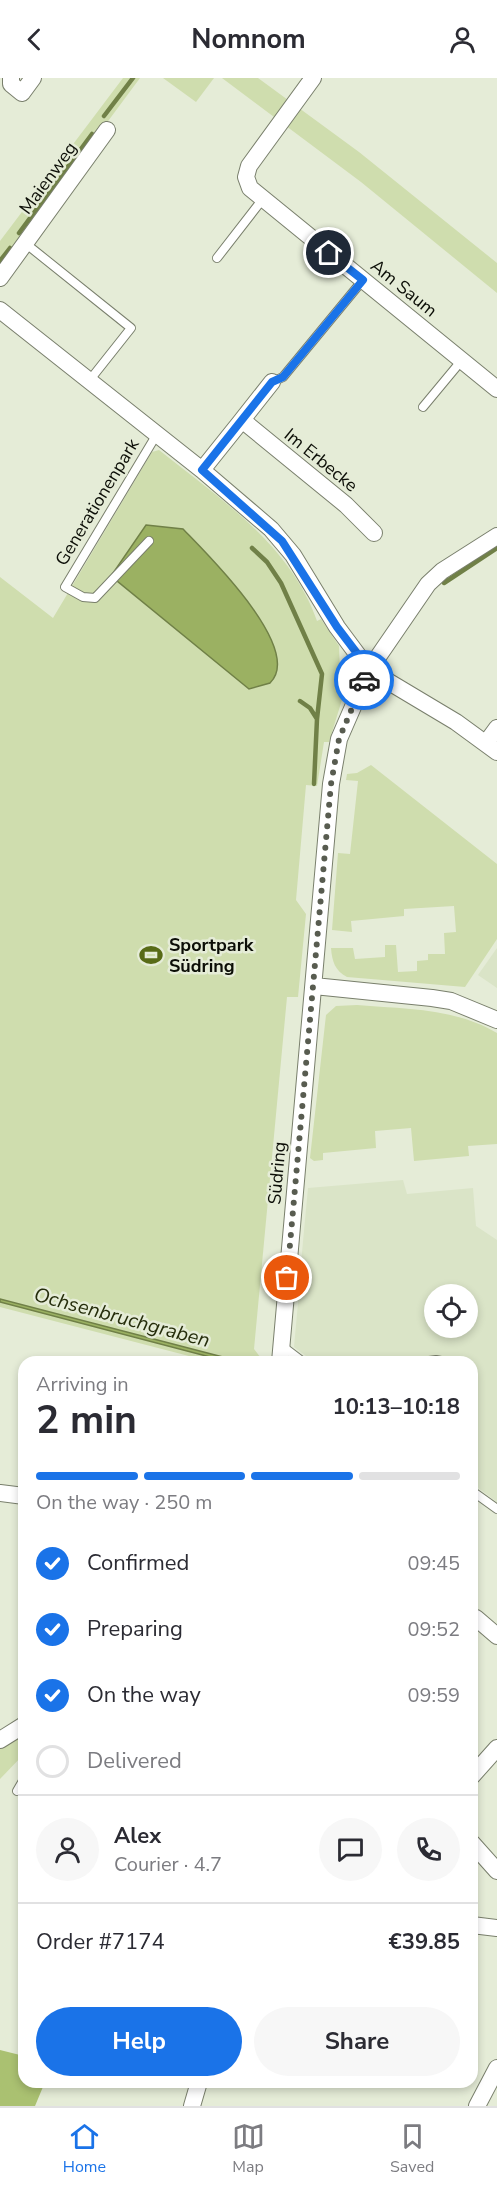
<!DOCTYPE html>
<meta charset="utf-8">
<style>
:root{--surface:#fff;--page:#f7f7f7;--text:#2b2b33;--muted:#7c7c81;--line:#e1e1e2;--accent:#1a73e8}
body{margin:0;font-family:"Nunito Sans",sans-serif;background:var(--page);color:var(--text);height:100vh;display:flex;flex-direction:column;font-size:22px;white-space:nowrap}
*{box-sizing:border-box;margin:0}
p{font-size:20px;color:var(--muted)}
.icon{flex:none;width:33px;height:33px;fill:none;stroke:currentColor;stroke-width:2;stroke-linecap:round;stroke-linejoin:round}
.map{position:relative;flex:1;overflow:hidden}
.details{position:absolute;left:18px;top:1278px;width:460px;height:732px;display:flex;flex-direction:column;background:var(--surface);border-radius:18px;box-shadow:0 3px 9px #0003}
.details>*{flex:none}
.tools{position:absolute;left:424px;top:1206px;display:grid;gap:12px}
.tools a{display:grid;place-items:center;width:54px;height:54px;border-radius:50%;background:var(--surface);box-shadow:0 3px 9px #0003;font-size:30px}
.pin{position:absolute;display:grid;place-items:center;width:51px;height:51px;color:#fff;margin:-26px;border:3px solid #fff;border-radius:50%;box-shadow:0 2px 6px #0007}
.courier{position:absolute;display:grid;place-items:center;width:60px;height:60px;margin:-30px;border:4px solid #1a73e8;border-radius:50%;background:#fff;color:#222;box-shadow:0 2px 8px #0007}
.summary em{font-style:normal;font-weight:700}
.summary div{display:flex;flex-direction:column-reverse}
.summary{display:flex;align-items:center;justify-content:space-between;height:102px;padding:0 18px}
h1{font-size:39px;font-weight:700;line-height:45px}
.bar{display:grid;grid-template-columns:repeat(4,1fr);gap:9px 6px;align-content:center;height:72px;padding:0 18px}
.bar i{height:8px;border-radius:4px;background:var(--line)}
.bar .active{background:var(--accent)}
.bar p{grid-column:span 4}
.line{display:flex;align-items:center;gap:15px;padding:0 18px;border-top:2px solid var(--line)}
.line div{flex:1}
.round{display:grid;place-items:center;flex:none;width:63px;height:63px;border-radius:32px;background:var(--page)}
ol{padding:0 18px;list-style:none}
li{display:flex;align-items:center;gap:18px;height:66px}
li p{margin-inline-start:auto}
li .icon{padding:6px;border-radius:50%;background:var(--accent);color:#fff;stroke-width:4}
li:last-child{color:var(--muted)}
li i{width:33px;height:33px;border:3px solid var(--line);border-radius:50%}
.button{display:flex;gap:12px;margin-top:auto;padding:12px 18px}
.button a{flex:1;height:69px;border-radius:36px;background:var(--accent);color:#fff;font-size:24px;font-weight:700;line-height:69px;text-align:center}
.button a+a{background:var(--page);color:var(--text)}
header{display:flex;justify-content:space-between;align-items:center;height:78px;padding:0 18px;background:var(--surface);font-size:27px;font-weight:700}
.menu{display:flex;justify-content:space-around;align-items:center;height:84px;border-top:2px solid var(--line);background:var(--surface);font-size:16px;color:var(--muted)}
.menu a{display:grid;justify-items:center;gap:3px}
.menu .active{color:var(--accent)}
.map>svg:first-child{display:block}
.built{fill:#dae4c7;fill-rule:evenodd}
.green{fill:#cfddae}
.forest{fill:#aac171}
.water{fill:#9bb162;stroke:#708047;stroke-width:1.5}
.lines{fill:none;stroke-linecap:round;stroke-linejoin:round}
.stream{stroke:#708047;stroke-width:4.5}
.lane-casing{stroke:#797f6c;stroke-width:10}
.street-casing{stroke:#797f6c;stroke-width:18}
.lane{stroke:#fff;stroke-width:8}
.street{stroke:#fff;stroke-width:16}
.done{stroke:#585c50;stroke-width:6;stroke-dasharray:0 10.8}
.route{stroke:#1a73e8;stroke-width:8}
.labels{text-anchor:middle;stroke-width:5;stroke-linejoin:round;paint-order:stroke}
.street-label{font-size:18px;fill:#0c0e07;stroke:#e5ecd7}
.poi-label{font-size:18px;font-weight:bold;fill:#0c0e07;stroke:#e5ecd7;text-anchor:start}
.water-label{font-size:20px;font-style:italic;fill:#252d0b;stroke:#e5ecd7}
</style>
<header><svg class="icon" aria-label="back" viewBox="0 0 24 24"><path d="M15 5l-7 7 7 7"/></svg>Nomnom<svg class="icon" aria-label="person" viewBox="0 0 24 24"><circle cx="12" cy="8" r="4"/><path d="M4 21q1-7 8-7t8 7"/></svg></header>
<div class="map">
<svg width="497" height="2028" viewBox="0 0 497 2028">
<rect width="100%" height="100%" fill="#e5ecd7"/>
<!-- built -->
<path class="built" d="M497,870V910L478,897Z
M403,1102L407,1116L473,1110L476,1148L497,1162V1424L473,1406L472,1284H314L294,1269L301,1192H304V1186L301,1185L308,1110ZM435,1216H468V1250H435Z"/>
<!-- green -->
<path class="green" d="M123,0H140L0,189V163Z
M163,0H214L196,24Z
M222,0H258L359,74L497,185V215L361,104Z
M159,372C220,421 290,466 317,543L321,541L339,568L340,595L345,612L329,664H324L317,708L306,707L296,822L306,836L298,919H287L254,1271L264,1284H212L0,1229V499L53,540L152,374Z
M371,687L497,786V861L465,909L347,899C335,893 332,883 331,870H353L355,881L385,879V867H396L398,894L417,893V883L428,882V876H445L444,855L456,854L454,828L404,831V838L351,843L352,854L332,852L338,775L350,776L358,703L346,702L347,696L357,695Z
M357,927C405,931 455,930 497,955V1066L468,1068L469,1078L414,1083L411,1050L375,1053L376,1070L323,1075V1082L314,1083L310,1080L326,937L336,928Z
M16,1659L23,1664L24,1676L0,1701V1668Z"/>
<!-- forest -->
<path class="forest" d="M0,1972L24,1978V2004H45L35,2028H0Z"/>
<!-- water -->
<path class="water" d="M146,447L183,451C206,475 305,571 270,605L249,611L111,498Z
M0,1221L242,1284H229L0,1224Z"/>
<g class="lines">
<!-- stream -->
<path class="stream" d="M104,38L133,0
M19,155L92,56
M0,183L10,170
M252,470L267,484L281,505L322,596L317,641
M444,505L497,470
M300,623L310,630L317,641L314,706"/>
<!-- lane casing -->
<g class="lane-casing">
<path id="lane" d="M25,165L131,250L89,303
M217,180L262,122
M272,304L283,299L363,202
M423,329L462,282
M149,463L95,520L83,519L65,509L157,356
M282,1268L303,1284
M422,1284L436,1282L446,1284
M472,1413L497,1431
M17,1713L24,1701"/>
</g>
<!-- street casing -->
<g class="street-casing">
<path id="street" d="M11,0V6L22,15L33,0
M313,0L249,88L246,99L250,110L497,311
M0,200L107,52
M0,232L202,392L271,451L293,477L337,549L369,592L456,644L497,674
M242,342L272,304
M202,392L242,342L346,427L374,455
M486,665L497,650
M314,908L432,920L451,923L497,942
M280,1284L331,706L339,661L369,592L428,506L442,493L497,458
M0,1415L24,1418
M476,1540L497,1558
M0,1662L24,1647
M472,1698L497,1670
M472,1765L497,1793
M472,1847L497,1850
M192,2028L199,2004
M477,2028L497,1990"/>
</g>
<!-- lane -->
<use href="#lane" class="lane"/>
<!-- street -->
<use href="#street" class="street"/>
</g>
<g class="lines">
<!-- done -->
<path class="done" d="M287,1200L331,706L339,661L364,602"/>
<!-- route -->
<path class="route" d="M329,175L363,202L283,299L272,304L202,392L282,463L337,549L369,591L364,602"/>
</g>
<!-- icons -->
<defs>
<g id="stadium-bare" transform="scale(1.8)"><path d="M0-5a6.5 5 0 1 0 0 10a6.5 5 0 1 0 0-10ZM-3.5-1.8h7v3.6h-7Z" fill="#586b17" stroke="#e5ecd7" stroke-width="2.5" paint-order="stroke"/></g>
</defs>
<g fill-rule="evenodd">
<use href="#stadium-bare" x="151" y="877"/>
</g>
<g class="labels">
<!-- street labels -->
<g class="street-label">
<text transform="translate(48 100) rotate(-54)" y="6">Maienweg</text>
<text transform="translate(404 210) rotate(39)" y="6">Am Saum</text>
<text transform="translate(321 382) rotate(39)" y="6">Im Erbecke</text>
<text transform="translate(97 424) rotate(-59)" y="6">Generationenpark</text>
<text transform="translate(277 1095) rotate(-85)" y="6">Südring</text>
</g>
<!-- poi labels -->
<g class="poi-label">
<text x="169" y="873">Sportpark<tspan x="169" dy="21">Südring</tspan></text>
</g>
<!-- water labels -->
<g class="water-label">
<text transform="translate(122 1239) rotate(15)" y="7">Ochsenbruchgraben</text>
</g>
</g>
</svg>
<div class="tools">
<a><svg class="icon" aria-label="locate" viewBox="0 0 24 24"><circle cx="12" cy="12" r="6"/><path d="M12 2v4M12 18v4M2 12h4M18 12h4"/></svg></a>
</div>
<div class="pin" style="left:287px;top:1200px;background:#ea580c"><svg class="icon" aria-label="bag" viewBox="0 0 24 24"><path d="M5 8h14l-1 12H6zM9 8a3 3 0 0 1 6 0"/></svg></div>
<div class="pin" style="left:329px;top:175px;background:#1f2937"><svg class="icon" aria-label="home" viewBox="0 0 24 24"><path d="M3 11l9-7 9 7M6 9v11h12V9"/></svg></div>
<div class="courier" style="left:364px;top:602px"><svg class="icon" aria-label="car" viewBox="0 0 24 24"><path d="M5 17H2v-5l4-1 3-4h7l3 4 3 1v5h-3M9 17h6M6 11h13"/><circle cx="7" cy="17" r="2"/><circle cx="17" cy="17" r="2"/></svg></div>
<section class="details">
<div class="summary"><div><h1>2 min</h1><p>Arriving in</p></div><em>10:13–10:18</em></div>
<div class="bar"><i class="active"></i><i class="active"></i><i class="active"></i><i></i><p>On the way · 250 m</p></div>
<ol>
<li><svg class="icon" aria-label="check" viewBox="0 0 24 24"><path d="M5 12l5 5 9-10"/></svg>Confirmed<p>09:45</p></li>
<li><svg class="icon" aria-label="check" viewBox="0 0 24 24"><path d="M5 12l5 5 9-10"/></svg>Preparing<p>09:52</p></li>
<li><svg class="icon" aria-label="check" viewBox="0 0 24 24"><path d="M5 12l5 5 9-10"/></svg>On the way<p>09:59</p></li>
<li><i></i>Delivered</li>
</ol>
<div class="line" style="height:108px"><a class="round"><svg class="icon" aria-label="person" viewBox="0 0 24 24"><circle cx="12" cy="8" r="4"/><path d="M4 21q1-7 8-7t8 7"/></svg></a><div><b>Alex</b><p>Courier · 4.7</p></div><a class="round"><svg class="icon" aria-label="chat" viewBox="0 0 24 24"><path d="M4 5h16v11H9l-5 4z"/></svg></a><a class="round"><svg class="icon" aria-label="phone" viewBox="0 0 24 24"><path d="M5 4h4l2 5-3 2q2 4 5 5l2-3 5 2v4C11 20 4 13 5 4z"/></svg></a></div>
<div class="line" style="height:78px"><div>Order #7174</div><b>€39.85</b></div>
<div class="button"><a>Help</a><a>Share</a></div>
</section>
</div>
<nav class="menu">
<a class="active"><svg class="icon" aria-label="home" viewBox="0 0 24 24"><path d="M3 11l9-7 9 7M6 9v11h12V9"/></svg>Home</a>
<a><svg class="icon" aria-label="map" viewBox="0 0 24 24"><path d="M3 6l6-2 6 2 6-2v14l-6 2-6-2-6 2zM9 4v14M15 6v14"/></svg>Map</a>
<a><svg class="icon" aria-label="saved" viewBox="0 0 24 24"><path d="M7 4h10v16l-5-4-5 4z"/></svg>Saved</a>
</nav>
